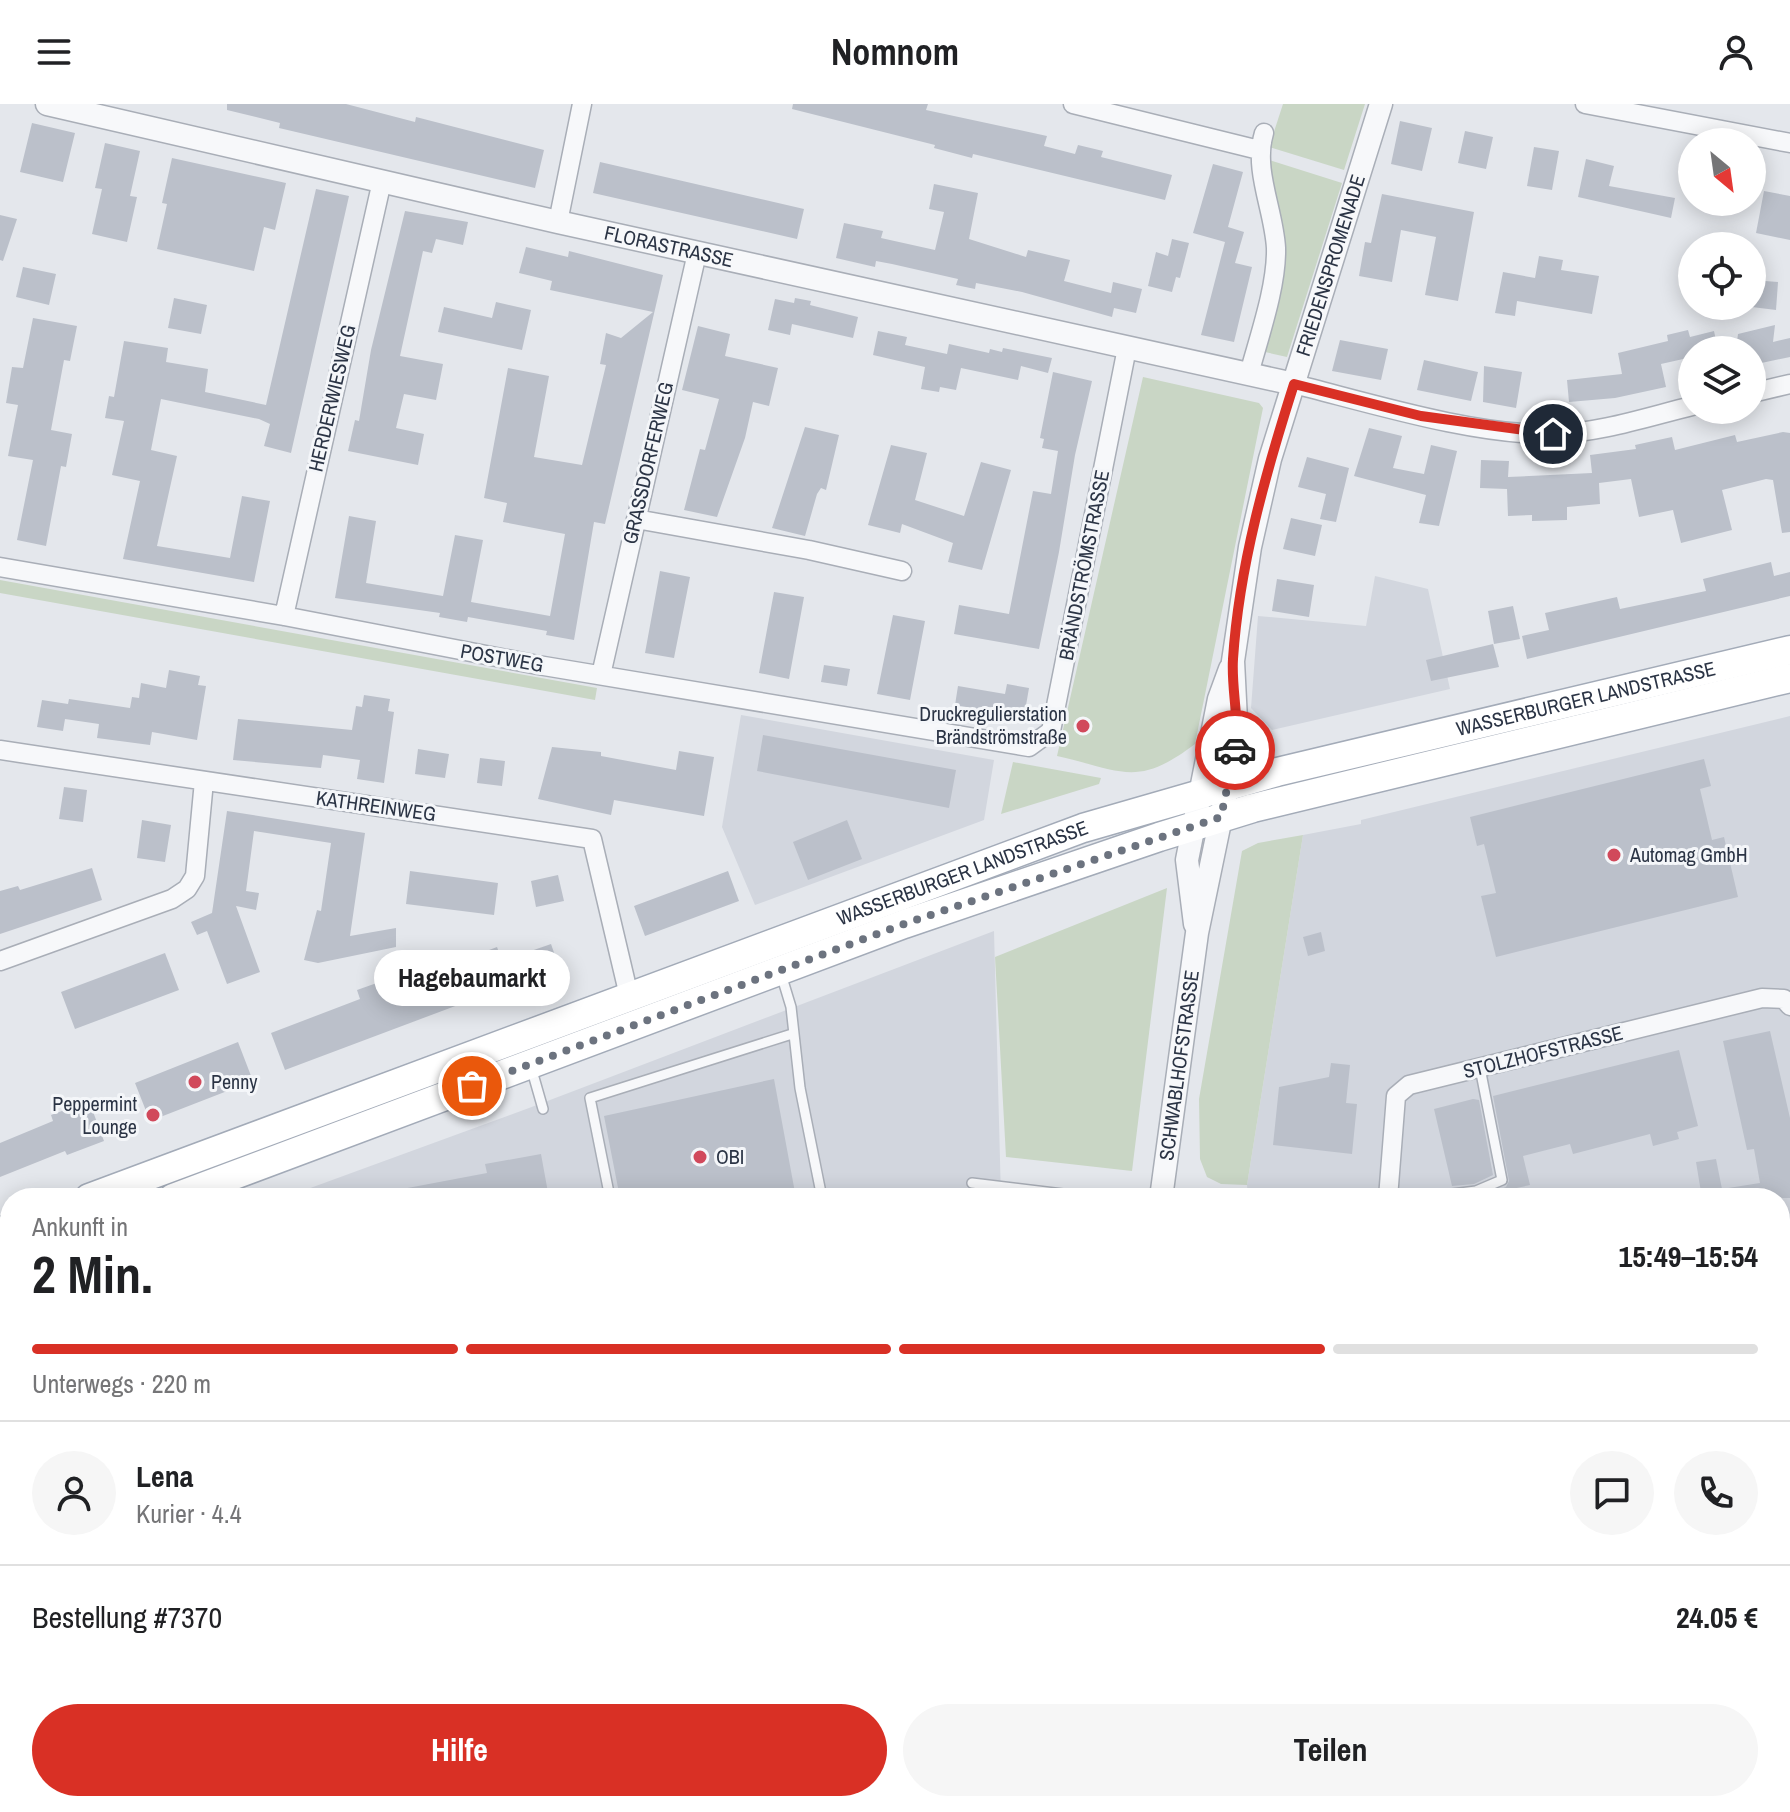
<!DOCTYPE html>
<html lang="de">
<meta charset="utf-8">
<style>
:root{--surface:#fff;--page:#f6f6f6;--text:#202124;--muted:#757577;--line:#e0e0e0;--accent:#d93025}
body{margin:0;font-family:"Archivo Narrow",sans-serif;background:var(--page);color:var(--text);height:100vh;display:flex;flex-direction:column;font-size:30px;white-space:nowrap}
*{box-sizing:border-box;margin:0}
p{font-size:26px;color:var(--muted)}
.icon{flex:none;width:44px;height:44px;fill:none;stroke:currentColor;stroke-width:2;stroke-linecap:round;stroke-linejoin:round}
.map{position:relative;flex:1;overflow:hidden}
.sheet{position:absolute;left:0px;top:1084px;width:1790px;height:624px;display:flex;flex-direction:column;background:var(--surface);border-radius:32px 32px 0 0;box-shadow:0 4px 20px #0003}
.sheet>*{flex:none}
.needle{width:52px;rotate:151deg}
.buttons{position:absolute;left:1678px;top:24px;display:grid;gap:16px}
.buttons a{display:grid;place-items:center;width:88px;height:88px;border-radius:50%;background:var(--surface);box-shadow:0 4px 20px #0003;font-size:40px}
.pin{position:absolute;display:grid;place-items:center;width:68px;height:68px;color:#fff;margin:-34px;border:4px solid #fff;border-radius:50%;box-shadow:0 2px 8px #0007}
.courier{position:absolute;display:grid;place-items:center;width:80px;height:80px;margin:-40px;border:6px solid #d93025;border-radius:50%;background:#fff;color:#222;box-shadow:0 2px 10px #0007}
.bubble{position:absolute;height:56px;border-radius:28px;background:var(--surface);box-shadow:0 4px 20px #0003;font-size:26px;font-weight:700;line-height:56px;text-align:center}
.overview em{font-style:normal;font-weight:700}
.overview div{display:flex;flex-direction:column-reverse}
.overview{display:flex;align-items:center;justify-content:space-between;height:136px;padding:0 32px}
h1{font-size:52px;font-weight:700;line-height:60px}
.bar{display:grid;grid-template-columns:repeat(4,1fr);gap:12px 8px;align-content:center;height:96px;padding:0 32px}
.bar i{height:10px;border-radius:6px;background:var(--line)}
.bar .active{background:var(--accent)}
.bar p{grid-column:span 4}
.line{display:flex;align-items:center;gap:20px;padding:0 32px;border-top:2px solid var(--line)}
.line div{flex:1}
.round{display:grid;place-items:center;flex:none;width:84px;height:84px;border-radius:42px;background:var(--page)}
.button{display:flex;gap:16px;margin-top:auto;padding:16px 32px}
.button a{flex:1;height:92px;border-radius:48px;background:var(--accent);color:#fff;font-size:32px;font-weight:700;line-height:92px;text-align:center}
.button a+a{background:var(--page);color:var(--text)}
header{display:flex;justify-content:space-between;align-items:center;height:104px;padding:0 32px;background:var(--surface);font-size:36px;font-weight:700}
.map>svg:first-child{display:block}
.built{fill:#d2d6de}
.green{fill:#c9d6c5}
.building{fill:#bbc0ca}
.lines{fill:none;stroke-linecap:round;stroke-linejoin:round}
.tertiary-tunnel{stroke:#bfc3cb;stroke-width:22;stroke-dasharray:22 11;stroke-linecap:butt}
.service-casing{stroke:#a9aeb7;stroke-width:12}
.minor-casing{stroke:#a9aeb7;stroke-width:21}
.tertiary-casing{stroke:#a9aeb7;stroke-width:25}
.primary-casing{stroke:#a3abb8;stroke-width:31}
.service{stroke:#f7f8fa;stroke-width:9}
.minor{stroke:#f7f8fa;stroke-width:18}
.tertiary{stroke:#f7f8fa;stroke-width:22}
.primary{stroke:#fff;stroke-width:28}
.rail-casing{stroke:#7d8696;stroke-width:9}
.rail{stroke:#f4f6f9;stroke-width:6;stroke-dasharray:18;stroke-linecap:butt}
.done{stroke:#6c737f;stroke-width:8;stroke-dasharray:0 14.4}
.route{stroke:#d93025;stroke-width:10}
.poi-dot{fill:#d1495b;stroke:#f4f6f9;stroke-width:3}
.labels{text-anchor:middle;stroke-width:6;stroke-linejoin:round;paint-order:stroke}
.street-label{font-size:20px;fill:#2b3445;stroke:#f4f6f9}
.poi-label{font-size:20px;fill:#2b3445;stroke:#f4f6f9;text-anchor:start}
</style>
<header><svg class="icon" aria-label="menu" viewBox="0 0 24 24"><path d="M4 6h16M4 12h16M4 18h16"/></svg>Nomnom<svg class="icon" aria-label="person" viewBox="0 0 24 24"><circle cx="12" cy="8" r="4"/><path d="M4 21q1-7 8-7t8 7"/></svg></header>
<div class="map">
<svg width="1790" height="1708" viewBox="0 0 1790 1708">
<rect width="100%" height="100%" fill="#e4e7ec"/>
<!-- built -->
<path class="built" d="M1375,472L1428,485L1450,585L1272,626L1251,604L1258,512L1366,522Z
M741,611L994,656L984,716L755,801L722,723Z
M1790,612V1404L1780,1406V1094H1248L1247,1081L1303,731L1361,720V716Z
M994,827L1001,1094H283L529,1004Z
M10,1196V1698H658L611,1708H0V1200Z
M1790,1494V1598L1780,1600V1496Z
M764,1698H1258L1205,1708H714Z"/>
<!-- green -->
<path class="green" d="M1283,0H1365L1344,66L1269,43Z
M1269,56L1342,79L1287,253L1265,248L1285,147Z
M1143,273L1259,299L1263,304L1195,640C1137,684 1123,667 1057,652Z
M0,476L597,584L595,596L0,489Z
M1013,658L1101,674L1099,680L1001,710Z
M1303,731L1247,1081L1221,1080L1207,1073L1200,1055L1199,995L1242,747L1258,739Z
M1167,784L1132,1067L1006,1053L995,853Z
M1790,1404V1494L1780,1496V1406Z
M1790,1598V1708H1205L1258,1698H1780V1600Z"/>
<!-- building -->
<path class="building" d="M227,0H346L415,18L416,13L544,46L535,84L279,24L280,19L227,6Z
M793,0H928L926,6L1047,32L1044,42L1075,50L1078,41L1103,47L1101,53L1172,71L1165,96L973,50L972,54L934,44L935,41L792,5Z
M1400,17L1432,24L1422,67L1391,60Z
M32,19L75,29L63,78L20,68Z
M1465,27L1493,33L1486,65L1458,59Z
M105,39L140,47L130,92L137,93L127,138L92,130L102,85L95,84Z
M1534,43L1559,47L1552,86L1527,82Z
M172,54L286,79L275,126L264,123L254,167L157,145L167,100L162,99Z
M1586,55L1614,62L1609,82L1675,94L1671,114L1578,93Z
M600,58L804,105L797,135L593,89Z
M1213,60L1243,68L1228,123L1244,128L1235,159L1252,163L1234,238L1201,231L1225,138L1193,129Z
M934,80L978,89L969,135L1026,153L1028,146L1070,156L1064,177L1111,189L1113,178L1142,185L1136,209L1114,204L1112,213L1022,188L976,179L975,185L956,181L958,175L892,160L876,157L875,163L836,154L844,119L883,127L881,134L935,146L944,108L929,105Z
M316,85L349,92L291,349L264,342L270,320L259,315L161,295L151,346L177,352L157,442L230,454L242,392L270,397L254,478L123,455L140,377L112,371L124,317L105,314L109,292L114,293L124,237L168,244L166,258L208,265L205,288L266,301Z
M1764,87L1790,92V136L1756,129Z
M1382,90L1474,108L1458,197L1425,191L1436,133L1401,126L1392,178L1359,172L1365,138L1371,139Z
M405,107L468,118L463,141L436,135L432,149L423,147L409,211L400,252L443,260L436,296L404,290L396,324L424,330L418,361L348,347L355,316L359,317L371,246Z
M0,111L17,115L3,157L0,156Z
M1172,135L1189,139L1180,174L1176,173L1172,188L1148,182L1156,148L1168,152Z
M526,143L568,153L569,147L663,171L605,420L594,418L574,536L546,531L547,527L468,513L467,518L439,513L440,509L335,494L349,412L376,417L366,479L443,492L455,431L483,436L471,498L550,512L565,430L503,418L507,399L484,394L508,264L549,272L534,353L582,361L606,261L600,260L606,229L621,234L653,208L550,186L552,177L519,169Z
M1539,152L1563,156L1561,166L1599,172L1592,210L1517,197L1515,212L1495,209L1503,168L1535,174Z
M23,163L56,170L49,201L16,193Z
M1752,176L1778,178L1776,206L1752,203Z
M174,194L207,201L201,230L168,224Z
M795,194L811,197L810,201L858,213L853,234L792,220L790,231L768,226L775,195L794,199Z
M496,198L531,206L522,246L438,228L444,203L492,214Z
M33,214L77,222L70,257L64,256L51,326L72,330L66,363L61,362L46,442L17,436L33,356L8,352L18,301L6,299L12,263L23,264Z
M1775,221L1773,238L1790,234V253L1752,261V246H1736L1738,230Z
M698,222L730,230L725,252L778,264L769,302L753,298L745,334L717,413L684,406L700,345L705,346L719,295L682,286Z
M1688,226L1690,233L1714,227L1718,246H1692V253L1661,260L1666,283L1615,294L1569,298L1567,276L1622,270L1618,249L1668,237L1667,231Z
M878,227L907,233L905,241L947,250L949,240L989,249L990,245L1002,248L1003,244L1052,254L1048,269L1021,262L1018,276L961,264L956,286L940,283L939,288L921,285L925,263L873,251Z
M1340,236L1388,245L1381,276L1332,267Z
M1424,256L1478,268L1471,297L1417,286Z
M1484,262L1522,268L1516,304L1483,298Z
M1053,268L1092,277L1075,351L1059,448L1039,545L954,530L959,501L1009,510L1033,387L1051,390L1058,347L1042,344L1044,335L1040,334Z
M805,323L839,331L826,386L821,384L817,390L805,432L772,424Z
M1369,324L1402,332L1393,364L1424,370L1431,341L1457,347L1439,422L1419,419L1426,391L1354,372Z
M1783,328L1790,329V428L1782,429L1773,376L1766,375L1722,386L1732,426L1681,439L1673,406L1639,413L1631,375L1599,379L1600,400L1567,403V416L1532,417V411L1508,412L1507,385L1480,384L1481,356L1509,357L1508,373L1592,369L1590,351L1636,345L1635,341L1672,333L1675,346L1735,331L1737,338Z
M891,341L927,349L915,396L964,412L981,358L1011,366L982,466L948,458L953,439L902,420L900,429L868,421Z
M1307,353L1349,364L1336,418L1320,415L1326,390L1298,383Z
M1291,414L1322,421L1315,452L1283,445Z
M1771,458L1774,472L1790,468V492L1527,555L1522,532L1549,526L1545,509L1617,493L1620,505L1706,487L1703,475Z
M660,467L690,473L674,554L645,549Z
M1277,475L1314,481L1309,513L1272,507Z
M774,488L804,493L789,575L759,569Z
M1513,502L1520,535L1494,540L1488,507Z
M893,511L925,517L910,596L877,590Z
M1493,540L1499,563L1431,577L1426,556Z
M824,561L850,565L847,582L821,578Z
M169,566L200,572L198,581L206,582L197,636L152,628L150,641L97,634L99,620L65,615L63,627L37,623L42,596L68,600L69,595L130,604L132,593L139,594L141,579L166,584Z
M1007,580L1029,584L1024,613L955,601L958,582L1005,590Z
M364,591L390,595L388,607L394,608L384,679L357,675L360,656L323,651L321,664L233,656L238,615L352,626L356,602L362,603Z
M763,631L956,666L949,704L757,667Z
M552,643L601,648V652L676,666L679,647L714,653L704,712L614,696L611,711L538,695Z
M418,645L449,650L445,674L415,670Z
M480,654L505,657L502,682L477,679Z
M1704,655L1711,682L1700,685L1712,736L1724,733L1738,793L1496,853L1481,792L1496,789L1484,740L1477,742L1470,713Z
M64,683L87,686L83,718L59,715Z
M227,707L365,729L350,832L396,824V843L318,859L304,856L317,806L321,807L331,739L254,727L246,787L259,789L256,806L236,802L260,868L227,880L207,827L197,831L191,818L212,809Z
M142,716L171,721L165,758L137,754Z
M847,716L862,755L808,776L793,738Z
M92,764L102,796L0,830V787L18,782L20,786Z
M410,767L498,779L494,811L406,800Z
M728,767L739,797L645,832L634,802Z
M558,771L564,797L536,803L531,777Z
M1321,828L1325,847L1308,852L1303,833Z
M551,840L559,863L285,966L271,929L360,895L357,886L405,869L408,877L497,843L502,857Z
M165,849L179,886L75,925L61,888Z
M1770,927L1790,1014V1094H1702L1696,1058L1716,1055L1722,1085L1760,1079L1754,1045L1747,1046L1723,937Z
M238,938L253,977L150,1017L135,979Z
M1679,946L1698,1022L1677,1028L1679,1035L1653,1042L1650,1030L1573,1050L1570,1040L1523,1052L1530,1081L1512,1085L1514,1094H1479L1506,1083L1509,1077L1493,992Z
M1331,959L1350,961L1346,999L1357,1000L1352,1050L1273,1041L1279,983L1329,973Z
M774,975L796,1094H620L604,1012Z
M1473,995L1479,996L1493,1071L1474,1080L1452,1082L1434,1005Z
M89,997L104,1037L67,1051L65,1047L0,1073V1039L53,1017L51,1011Z
M541,1050L549,1094H398L397,1086L487,1069L485,1060Z"/>
<g class="lines">
<!-- tertiary-tunnel -->
<path class="tertiary-tunnel" d="M1168,1698L1169,1708"/>
<!-- service casing -->
<g class="service-casing">
<path id="service" d="M781,870L791,903L800,984L822,1094
M531,963L543,1005
M972,1079L1096,1094
M1452,1090L1476,1087L1502,1076L1480,964
M610,1094L590,994L792,930"/>
</g>
<!-- minor casing -->
<g class="minor-casing">
<path id="minor" d="M1073,0L1259,46
M1585,0L1790,39
M558,118L582,0
M1249,270C1259,233 1277,182 1276,144C1274,106 1253,66 1264,29
M1294,280C1370,299 1476,332 1553,330C1600,329 1647,313 1692,302
M1752,289L1790,280
M636,415L809,446L902,467
M0,463L284,512L538,561L1029,643L1051,627L1127,244
M284,512L382,77
M601,571L697,149
M0,646L592,735L629,892
M0,857L172,795L187,785L195,772L204,677
M1388,1094L1396,992L1409,981L1762,894L1784,895L1790,902
M1780,1208L1790,1206"/>
</g>
<!-- tertiary casing -->
<g class="tertiary-casing">
<g id="tertiary">
<path id="s1" d="M47,0L558,118L1294,280"/>
<path d="M1195,820L1187,756L1219,595L1230,565"/>
<path id="s2" d="M1161,1094L1197,829L1237,636L1233,557L1250,443L1270,355L1381,0"/>
</g>
</g>
<!-- primary casing -->
<g class="primary-casing">
<g id="primary">
<path id="s3" d="M89,1094L1083,724L1277,668L1790,546"/>
<path d="M173,1094L904,820L1159,733L1253,704L1790,574"/>
<path d="M0,1128L10,1124"/>
<path d="M0,1160L10,1156"/>
</g>
</g>
<!-- service -->
<use href="#service" class="service"/>
<!-- minor -->
<use href="#minor" class="minor"/>
<!-- tertiary -->
<use href="#tertiary" class="tertiary"/>
<!-- primary -->
<use href="#primary" class="primary"/>
<!-- rail casing -->
<g class="rail-casing">
<path id="rail" d="M1780,1513L1790,1511
M1780,1558L1790,1556
M1780,1573L1790,1571
M764,1708L815,1698
M847,1708L897,1698
M1014,1708L1066,1698
M1092,1708L1144,1698
M1149,1708L1200,1698"/>
</g>
<!-- rail -->
<use href="#rail" class="rail"/>
</g>
<g class="lines">
<!-- done -->
<path class="done" d="M472,982L904,820L1221,713L1235,646"/>
<!-- route -->
<path class="route" d="M1235,646C1240,616 1231,585 1233,555C1239,462 1266,368 1294,280L1421,312L1553,330"/>
</g>
<!-- markers -->
<g class="poi-dot">
<circle cx="1083" cy="622" r="8"/>
<circle cx="1614" cy="751" r="8"/>
<circle cx="195" cy="978" r="8"/>
<circle cx="153" cy="1011" r="8"/>
<circle cx="700" cy="1053" r="8"/>
</g>
<g class="labels">
<!-- street labels -->
<g class="street-label">
<text dy="7" stroke="none"><textPath href="#s1" startOffset="638">FLORASTRASSE</textPath></text>
<text dy="7" stroke="none"><textPath href="#s2" startOffset="952">FRIEDENSPROMENADE</textPath></text>
<text transform="translate(332 294) rotate(-77)" y="7">HERDERWIESWEG</text>
<text transform="translate(648 359) rotate(-77)" y="7">GRASSDORFERWEG</text>
<text transform="translate(1084 461) rotate(-79)" y="7">BRÄNDSTRÖMSTRASSE</text>
<text transform="translate(502 554) rotate(10)" y="7">POSTWEG</text>
<text dy="7" stroke="none"><textPath href="#s3" startOffset="1580">WASSERBURGER LANDSTRASSE</textPath></text>
<text transform="translate(376 702) rotate(8)" y="7">KATHREINWEG</text>
<text dy="7" stroke="none"><textPath href="#s3" startOffset="932">WASSERBURGER LANDSTRASSE</textPath></text>
<text transform="translate(1543 948) rotate(-14)" y="7">STOLZHOFSTRASSE</text>
<text dy="7" stroke="none"><textPath href="#s2" startOffset="134">SCHWABLHOFSTRASSE</textPath></text>
</g>
<!-- poi labels -->
<g class="poi-label">
<text x="1067" y="617" text-anchor="end">Druckregulierstation<tspan x="1067" dy="23">Brändströmstraße</tspan></text>
<text x="1630" y="758">Automag GmbH</text>
<text x="211" y="985">Penny</text>
<text x="137" y="1007" text-anchor="end">Peppermint<tspan x="137" dy="23">Lounge</tspan></text>
<text x="716" y="1060">OBI</text>
</g>
</g>
</svg>
<div class="buttons">
<a><svg class="needle" viewBox="-14 -14 28 28"><path d="M0-13l5 13h-10z" fill="#e53935"/><path d="M0 13l5-13h-10z" fill="#757577"/></svg></a>
<a><svg class="icon" aria-label="locate" viewBox="0 0 24 24"><circle cx="12" cy="12" r="6"/><path d="M12 2v4M12 18v4M2 12h4M18 12h4"/></svg></a>
<a><svg class="icon" aria-label="layers" viewBox="0 0 24 24"><path d="M12 4l9 5-9 5-9-5zM3 14l9 5 9-5"/></svg></a>
</div>
<div class="pin" style="left:472px;top:982px;background:#ea580c"><svg class="icon" aria-label="bag" viewBox="0 0 24 24"><path d="M5 8h14l-1 12H6zM9 8a3 3 0 0 1 6 0"/></svg></div>
<div class="pin" style="left:1553px;top:330px;background:#1f2937"><svg class="icon" aria-label="home" viewBox="0 0 24 24"><path d="M3 11l9-7 9 7M6 9v11h12V9"/></svg></div>
<div class="courier" style="left:1235px;top:646px"><svg class="icon" aria-label="car" viewBox="0 0 24 24"><path d="M5 17H2v-5l4-1 3-4h7l3 4 3 1v5h-3M9 17h6M6 11h13"/><circle cx="7" cy="17" r="2"/><circle cx="17" cy="17" r="2"/></svg></div>
<div class="bubble" style="left:374px;top:846px;width:196px">Hagebaumarkt</div>
<section class="sheet">
<div class="overview"><div><h1>2 Min.</h1><p>Ankunft in</p></div><em>15:49–15:54</em></div>
<div class="bar"><i class="active"></i><i class="active"></i><i class="active"></i><i></i><p>Unterwegs · 220 m</p></div>
<div class="line" style="height:144px"><a class="round"><svg class="icon" aria-label="person" viewBox="0 0 24 24"><circle cx="12" cy="8" r="4"/><path d="M4 21q1-7 8-7t8 7"/></svg></a><div><b>Lena</b><p>Kurier · 4.4</p></div><a class="round"><svg class="icon" aria-label="chat" viewBox="0 0 24 24"><path d="M4 5h16v11H9l-5 4z"/></svg></a><a class="round"><svg class="icon" aria-label="phone" viewBox="0 0 24 24"><path d="M5 4h4l2 5-3 2q2 4 5 5l2-3 5 2v4C11 20 4 13 5 4z"/></svg></a></div>
<div class="line" style="height:104px"><div>Bestellung #7370</div><b>24.05 €</b></div>
<div class="button"><a>Hilfe</a><a>Teilen</a></div>
</section>
</div>
